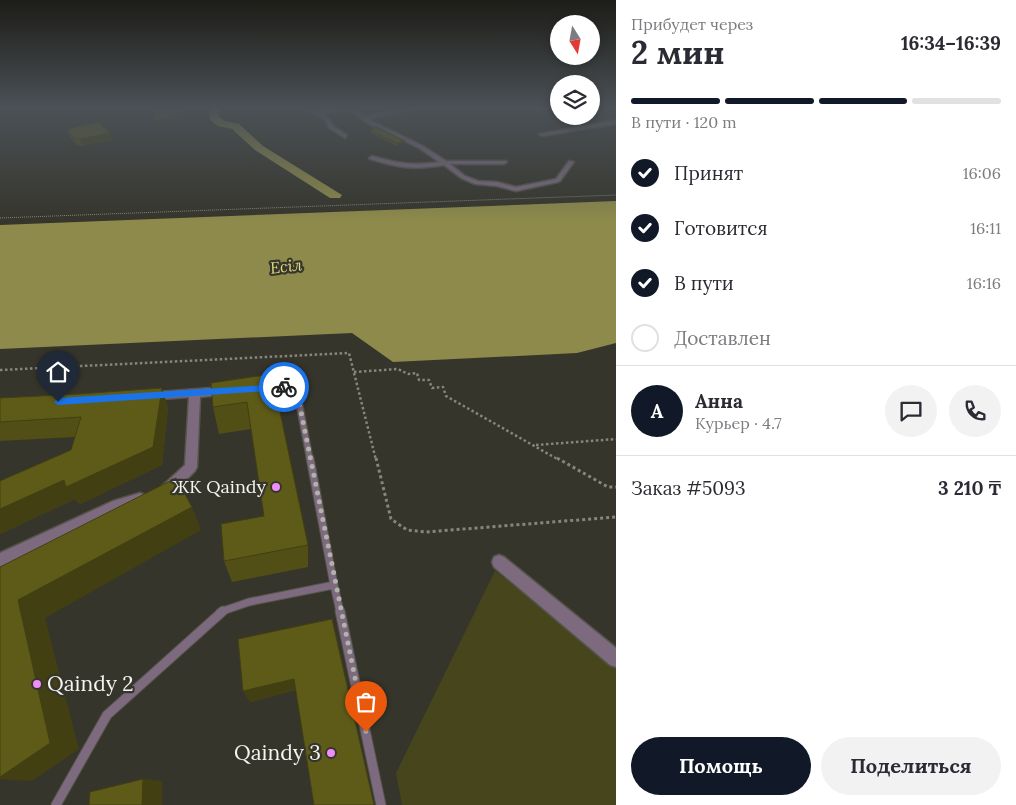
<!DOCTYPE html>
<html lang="ru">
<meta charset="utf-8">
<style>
:root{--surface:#fff;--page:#f2f2f3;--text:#2b2b33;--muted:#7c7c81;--line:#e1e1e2;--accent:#111827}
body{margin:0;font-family:Lora,serif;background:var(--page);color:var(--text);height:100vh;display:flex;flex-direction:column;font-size:19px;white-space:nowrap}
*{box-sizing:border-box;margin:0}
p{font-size:16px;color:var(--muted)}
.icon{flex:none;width:28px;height:28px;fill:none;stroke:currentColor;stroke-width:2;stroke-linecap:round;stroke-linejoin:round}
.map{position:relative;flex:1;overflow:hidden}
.sheet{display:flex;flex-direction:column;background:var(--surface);width:400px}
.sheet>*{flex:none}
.needle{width:32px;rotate:169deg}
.fabs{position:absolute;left:550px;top:15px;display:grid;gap:10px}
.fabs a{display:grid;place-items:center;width:50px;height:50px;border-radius:50%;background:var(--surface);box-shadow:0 2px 8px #0003;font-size:25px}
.pin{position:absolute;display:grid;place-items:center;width:42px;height:42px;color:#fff;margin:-51px -21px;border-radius:50% 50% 50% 0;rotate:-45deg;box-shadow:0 0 5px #0007}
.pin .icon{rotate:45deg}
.courier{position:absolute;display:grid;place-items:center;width:50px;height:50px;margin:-25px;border:4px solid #1a73e8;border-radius:50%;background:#fff;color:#222;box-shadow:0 1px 6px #0007}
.overview em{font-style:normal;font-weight:700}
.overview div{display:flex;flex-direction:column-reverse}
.overview{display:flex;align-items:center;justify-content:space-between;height:85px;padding:0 15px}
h1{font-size:32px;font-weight:700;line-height:38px}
.bar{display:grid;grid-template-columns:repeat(4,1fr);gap:8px 5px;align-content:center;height:60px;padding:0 15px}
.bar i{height:6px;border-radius:4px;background:var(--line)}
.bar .current{background:var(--accent)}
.bar p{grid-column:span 4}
.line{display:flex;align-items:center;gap:12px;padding:0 15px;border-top:1px solid var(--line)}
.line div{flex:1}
.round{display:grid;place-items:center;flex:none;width:52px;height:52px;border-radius:26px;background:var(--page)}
ol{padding:0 15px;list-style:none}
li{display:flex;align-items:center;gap:15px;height:55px}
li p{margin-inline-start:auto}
li .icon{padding:5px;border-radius:50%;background:var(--accent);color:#fff;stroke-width:4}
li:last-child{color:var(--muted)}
li i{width:28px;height:28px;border:2px solid var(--line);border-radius:50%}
.action{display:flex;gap:10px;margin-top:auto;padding:10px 15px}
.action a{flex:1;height:58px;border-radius:30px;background:var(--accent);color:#fff;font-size:20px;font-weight:700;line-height:58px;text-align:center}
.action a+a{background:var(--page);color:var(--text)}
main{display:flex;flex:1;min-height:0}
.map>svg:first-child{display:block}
.green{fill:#47451c}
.water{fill:#8d8a4b}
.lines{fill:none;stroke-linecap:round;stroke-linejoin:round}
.river{fill:#8d8a4b;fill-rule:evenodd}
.lane-far2-casing{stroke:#54544b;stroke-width:8}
.lane-far1-casing{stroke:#54544b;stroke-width:9}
.lane-casing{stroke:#54544b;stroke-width:11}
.street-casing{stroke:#54544b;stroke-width:3}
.path-far2{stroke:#86867e;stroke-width:1;stroke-dasharray:1 1;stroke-linecap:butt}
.path-far1{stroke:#86867e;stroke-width:2.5;stroke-dasharray:2.5 2.5;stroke-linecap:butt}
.path{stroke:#86867e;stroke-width:3;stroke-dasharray:3 3;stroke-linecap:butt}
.lane-far2{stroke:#7d6a7f;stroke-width:5.5}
.lane-far1{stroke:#7d6a7f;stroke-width:7}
.lane{stroke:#7d6a7f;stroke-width:9}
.street{fill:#7d6a7f;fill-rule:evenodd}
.wall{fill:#514e16}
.shaded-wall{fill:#424012}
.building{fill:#5e5b19;stroke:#424012}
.route{fill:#1a73e8}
.done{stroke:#b2b2ab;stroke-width:5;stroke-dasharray:0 9}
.poi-dot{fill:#ee8cf9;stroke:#35352c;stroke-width:2}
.labels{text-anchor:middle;stroke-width:4.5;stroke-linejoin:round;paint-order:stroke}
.far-water-label{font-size:16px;font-style:italic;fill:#e2de81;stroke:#35352c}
.poi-label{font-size:18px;fill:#f5f5ef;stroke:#35352c;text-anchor:end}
.near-poi-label{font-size:21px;fill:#f5f5ef;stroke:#35352c;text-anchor:start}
</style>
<main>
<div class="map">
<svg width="616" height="805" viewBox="0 0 616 805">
<rect width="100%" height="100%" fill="#35352c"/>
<!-- green -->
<path class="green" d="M495,571L616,662V805H402L396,773Z"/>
<!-- water -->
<path class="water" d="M616,201V343L577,353L393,362L352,333L0,349V225Z"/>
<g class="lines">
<!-- river -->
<path class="river" d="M210,109H220L219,117L225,121L239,124L263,146L342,195L340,198H330L255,150L232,129L218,126L210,120Z"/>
<!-- lane-far2 casing -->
<g class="lane-far2-casing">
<path id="lane-far2" d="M286,387L297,392L310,460"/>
</g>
<!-- lane-far1 casing -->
<g class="lane-far1-casing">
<path id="lane-far1" d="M334,585L340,612
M220,612L249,602L334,585L310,458"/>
</g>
<!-- lane casing -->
<g class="lane-casing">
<path id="lane" d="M340,611L381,805
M56,805L107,715L223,611"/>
</g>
<!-- street casing -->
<g class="street-casing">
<path id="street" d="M309,109L318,111L355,109L365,116L414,109L368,119L423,146L446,161H506L507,162L504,164H450L465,176L478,181L497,182L516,187L556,179L569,161L574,162L560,181L558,182L516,191L497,186L475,184L461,178L444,165C413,170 399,168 370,159L369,158L372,156C397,163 413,166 439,162L419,148L367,123L350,110L322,113L330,120L333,126L347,135L345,138L329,128L324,119Z
M616,120V124L542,136L539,134Z
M286,383L291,387C286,394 261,395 256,388L261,384Z
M225,387L230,391L229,394L200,397L197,467L195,471L172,494L167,496L162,494L160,490L162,486L185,465L189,397L149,400L145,399L143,396L145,393Z
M140,493L145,495L147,499L145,503L120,510L0,567V553L113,501Z
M499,555L504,557L616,648V667L610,665L494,567L492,562L494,557Z"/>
</g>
<!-- path-far2 -->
<path class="path-far2" d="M0,218L616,195"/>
<!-- path-far1 -->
<path class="path-far1" d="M0,370L349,353L376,460
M354,372L398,369L408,374L417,373L419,380H429L432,388L443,387L446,396L559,460
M536,445L616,439"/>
<!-- path -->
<path class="path" d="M376,458L391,519L407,530L426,532L616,517
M557,458L608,487H616"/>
<!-- lane-far2 -->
<use href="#lane-far2" class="lane-far2"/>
<!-- lane-far1 -->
<use href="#lane-far1" class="lane-far1"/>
<!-- lane -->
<use href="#lane" class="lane"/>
<!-- street -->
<use href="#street" class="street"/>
</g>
<!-- wall -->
<path class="wall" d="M158,109H180L176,121H154L153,119Z
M302,109H309L312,111V113Z
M70,128L112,140L83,146L77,145L70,137L67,130L70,129Z
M370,131L405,141V143L397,146L370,133Z
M272,374L308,545V567L232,582L224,561L264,516L251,429L219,434L213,407Z
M0,398L168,407L162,465L80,504L75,499L0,534V481L71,450L75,437L0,441Z
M332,619L374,805H314L296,690L250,702Z"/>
<!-- shaded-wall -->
<path class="shaded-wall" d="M179,109H180L176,121L175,118Z
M110,133L112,140L83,146L80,139Z
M405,141V143L397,146V143Z
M162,388L168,407L162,465L80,504L75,499L0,534V509L64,480Z
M192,507L201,530L45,618L79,749L32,781L0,779L18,600Z
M294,679L296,690L250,702L243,691Z
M143,779L162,781V805H142Z"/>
<!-- building -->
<path class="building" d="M158,109H179L175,118L153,119Z
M98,122L110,133L80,139L75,138L67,130L71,129L70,128Z
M376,127L405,141L397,143L370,131Z
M272,374L308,545L224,561L221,524L264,516L247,402L213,407L211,383Z
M162,388L153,447L66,487L64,480L0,509V481L71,450L81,417L0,422V398L79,394Z
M176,478L192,507L18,600L50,743L0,777V567Z
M332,619L374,805H314L294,679L243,691L238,639Z
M143,779L142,805H89L90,792Z"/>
<!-- sky -->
<linearGradient id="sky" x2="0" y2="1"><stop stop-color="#1d1d18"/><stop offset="0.49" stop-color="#4b5156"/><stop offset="1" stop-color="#4b5156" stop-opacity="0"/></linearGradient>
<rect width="616" height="221" fill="url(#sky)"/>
<!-- route -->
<path class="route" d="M284,384L288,387L284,390L58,405L54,402L58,398Z"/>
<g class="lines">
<!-- done -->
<path class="done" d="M284,387L297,392L366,732"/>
</g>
<!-- markers -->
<g class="poi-dot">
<circle cx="276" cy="487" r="5"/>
<circle cx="37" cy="684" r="5"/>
<circle cx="331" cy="753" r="5"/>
</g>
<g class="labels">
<!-- far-water labels -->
<g class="far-water-label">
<text transform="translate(286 266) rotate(-6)" y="6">Есіл</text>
</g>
<!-- poi labels -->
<g class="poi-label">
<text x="266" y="493">ЖК Qaindy</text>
</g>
<!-- near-poi labels -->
<g class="near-poi-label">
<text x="47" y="691">Qaindy 2</text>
<text x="321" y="760" text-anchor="end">Qaindy 3</text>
</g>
</g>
</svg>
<div class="fabs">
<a><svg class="needle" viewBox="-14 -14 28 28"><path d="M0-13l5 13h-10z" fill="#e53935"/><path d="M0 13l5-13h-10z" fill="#7c7c81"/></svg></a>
<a><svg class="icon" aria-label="layers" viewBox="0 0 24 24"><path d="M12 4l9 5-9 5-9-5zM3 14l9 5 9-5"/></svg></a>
</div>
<div class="pin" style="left:366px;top:732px;background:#ea580c"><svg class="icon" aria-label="bag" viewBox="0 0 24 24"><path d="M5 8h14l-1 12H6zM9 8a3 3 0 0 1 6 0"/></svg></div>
<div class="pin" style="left:58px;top:402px;background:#1f2937"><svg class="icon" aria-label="home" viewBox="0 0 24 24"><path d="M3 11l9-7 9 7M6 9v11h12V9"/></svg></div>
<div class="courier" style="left:284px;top:387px"><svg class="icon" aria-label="bike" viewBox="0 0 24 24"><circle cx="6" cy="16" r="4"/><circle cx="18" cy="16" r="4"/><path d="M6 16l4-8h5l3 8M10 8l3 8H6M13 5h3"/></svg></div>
</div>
<section class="sheet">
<div class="overview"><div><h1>2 мин</h1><p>Прибудет через</p></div><em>16:34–16:39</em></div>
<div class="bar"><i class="current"></i><i class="current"></i><i class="current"></i><i></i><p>В пути · 120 m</p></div>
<ol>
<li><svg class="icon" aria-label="check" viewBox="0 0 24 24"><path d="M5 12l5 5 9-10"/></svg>Принят<p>16:06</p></li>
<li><svg class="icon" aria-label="check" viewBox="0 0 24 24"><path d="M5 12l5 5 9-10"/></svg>Готовится<p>16:11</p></li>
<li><svg class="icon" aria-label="check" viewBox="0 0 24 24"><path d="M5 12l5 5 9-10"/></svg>В пути<p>16:16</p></li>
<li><i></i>Доставлен</li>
</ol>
<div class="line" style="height:90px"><b class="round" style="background:var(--accent);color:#fff">А</b><div><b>Анна</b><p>Курьер · 4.7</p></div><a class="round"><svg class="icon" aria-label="chat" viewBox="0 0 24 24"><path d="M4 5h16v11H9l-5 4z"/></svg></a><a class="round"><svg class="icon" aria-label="phone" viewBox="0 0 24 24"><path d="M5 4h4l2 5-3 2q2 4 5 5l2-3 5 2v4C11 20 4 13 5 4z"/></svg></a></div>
<div class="line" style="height:65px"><div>Заказ #5093</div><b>3 210 ₸</b></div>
<div class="action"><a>Помощь</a><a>Поделиться</a></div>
</section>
</main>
